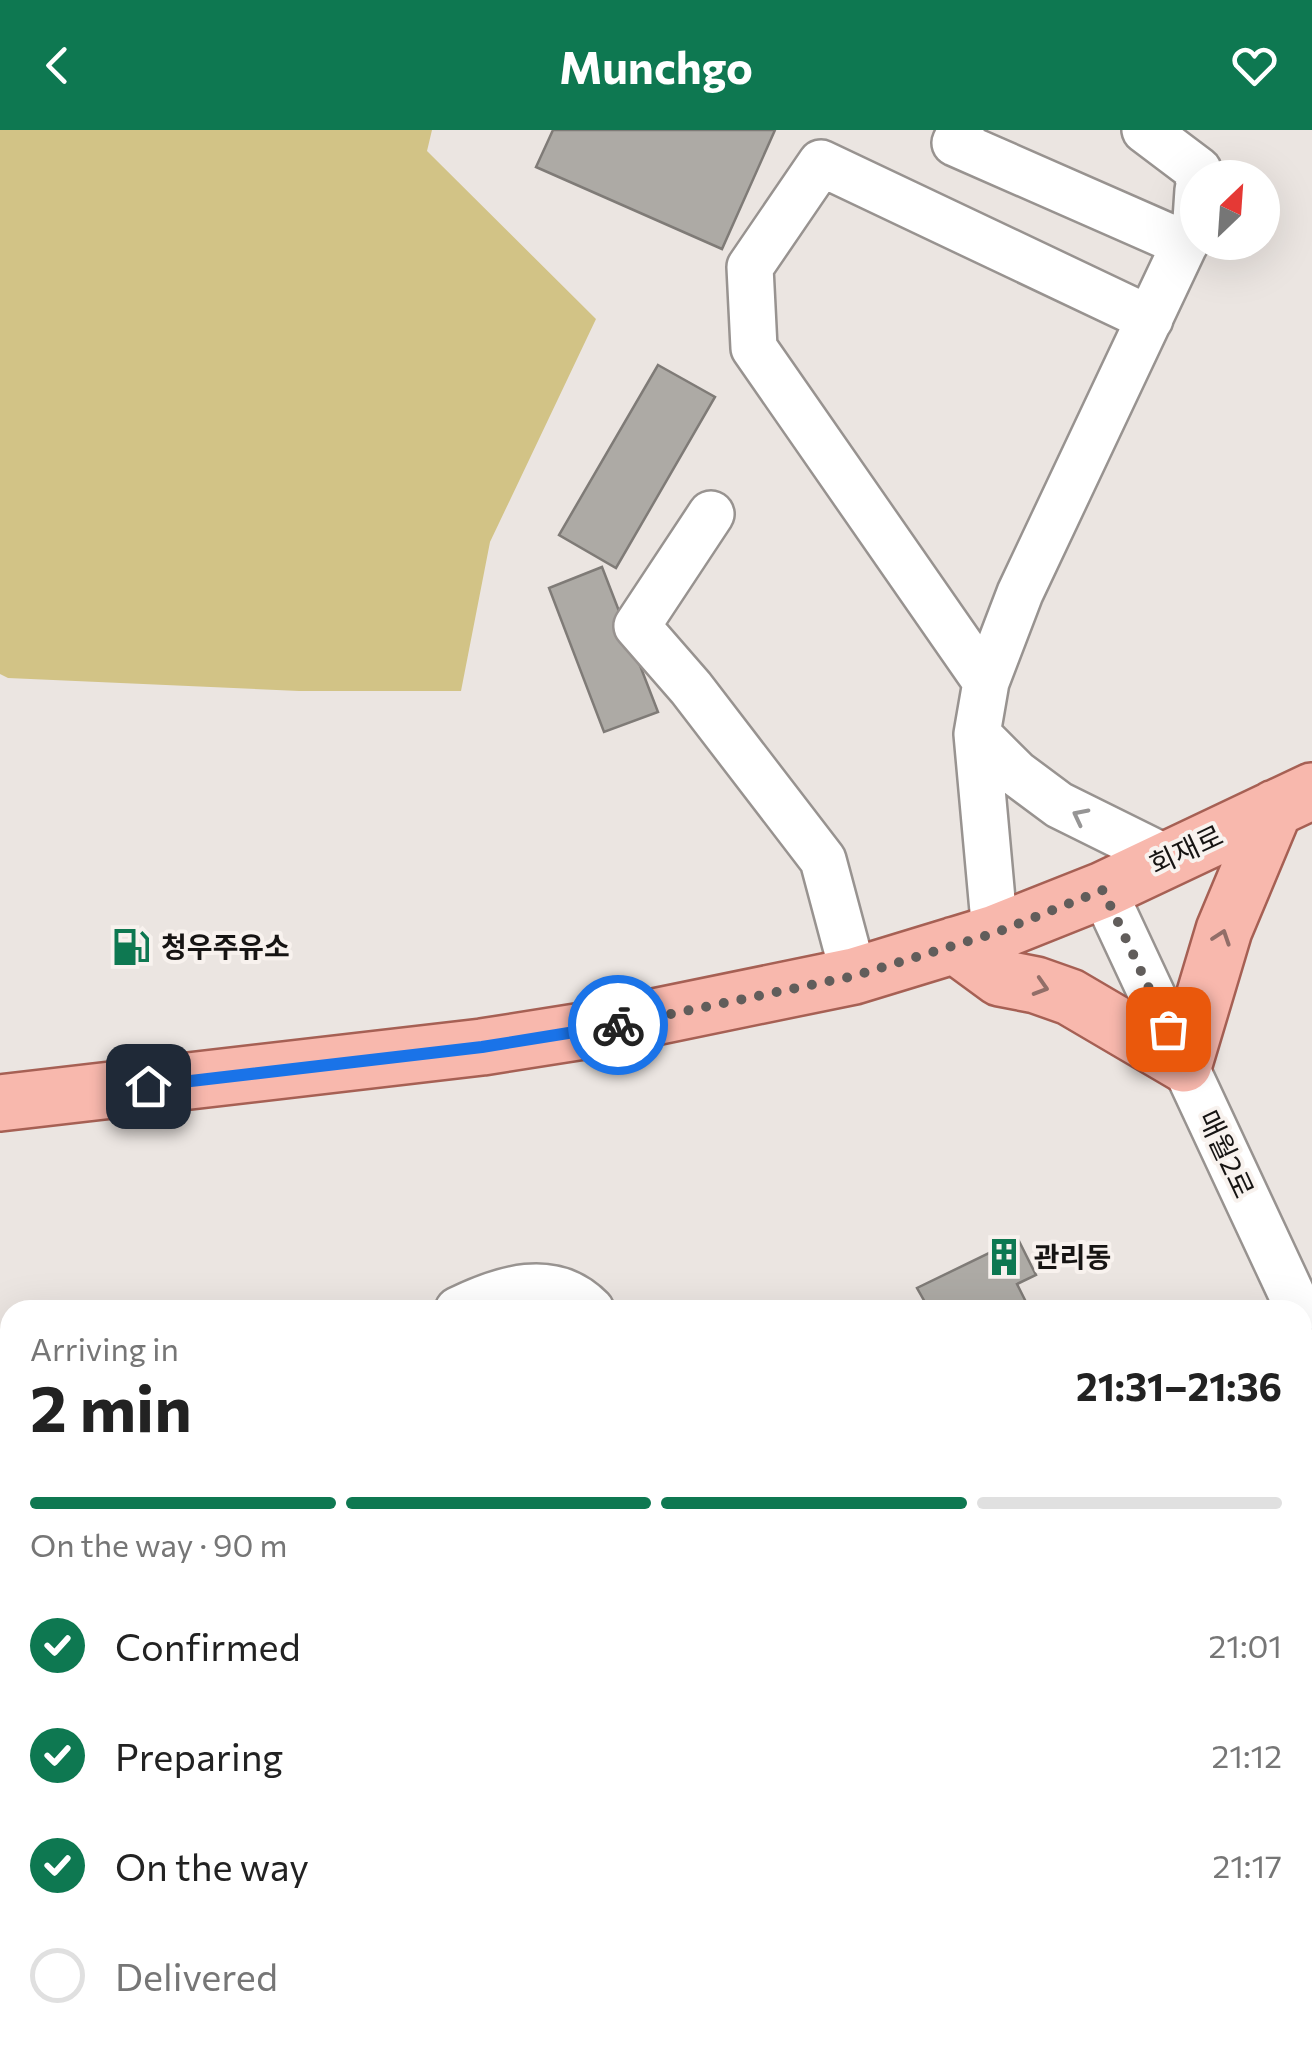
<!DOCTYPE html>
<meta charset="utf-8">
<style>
:root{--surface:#fff;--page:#f2f2f2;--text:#222;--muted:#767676;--line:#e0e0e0;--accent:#0e7851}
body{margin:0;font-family:Commissioner,"Noto Sans KR",sans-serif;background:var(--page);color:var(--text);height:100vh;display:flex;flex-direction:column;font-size:38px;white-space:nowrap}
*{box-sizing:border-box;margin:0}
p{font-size:32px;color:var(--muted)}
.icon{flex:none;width:55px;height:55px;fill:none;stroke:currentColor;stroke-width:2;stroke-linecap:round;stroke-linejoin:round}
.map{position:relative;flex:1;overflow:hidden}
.panel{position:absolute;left:0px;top:1170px;width:1312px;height:750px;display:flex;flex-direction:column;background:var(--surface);border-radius:30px 30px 0 0;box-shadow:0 10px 40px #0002}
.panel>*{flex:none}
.needle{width:65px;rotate:25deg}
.tools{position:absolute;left:1180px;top:30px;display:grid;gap:20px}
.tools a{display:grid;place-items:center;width:100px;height:100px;border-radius:50%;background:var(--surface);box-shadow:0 10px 40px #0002;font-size:50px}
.pin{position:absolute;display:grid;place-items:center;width:85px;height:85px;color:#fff;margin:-42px;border-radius:20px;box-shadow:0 5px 15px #0006}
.courier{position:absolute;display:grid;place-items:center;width:100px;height:100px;margin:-50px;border:8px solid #1a73e8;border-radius:50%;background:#fff;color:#222;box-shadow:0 2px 12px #0007}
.head em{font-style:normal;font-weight:700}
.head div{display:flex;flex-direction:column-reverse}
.head{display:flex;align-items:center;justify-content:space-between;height:170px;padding:0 30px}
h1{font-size:65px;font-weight:700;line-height:75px}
.bar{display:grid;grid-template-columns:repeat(4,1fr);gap:15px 10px;align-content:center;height:120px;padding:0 30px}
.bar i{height:12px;border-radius:8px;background:var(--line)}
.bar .on{background:var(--accent)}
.bar p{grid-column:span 4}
ol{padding:0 30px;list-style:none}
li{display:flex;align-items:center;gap:30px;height:110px}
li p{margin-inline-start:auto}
li .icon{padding:10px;border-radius:50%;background:var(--accent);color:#fff;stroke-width:4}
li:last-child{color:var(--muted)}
li i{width:55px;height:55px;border:5px solid var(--line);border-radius:50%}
header{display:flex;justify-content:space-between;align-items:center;height:130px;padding:0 30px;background:var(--accent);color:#fff;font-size:45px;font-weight:700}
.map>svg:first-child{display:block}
.green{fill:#d2c386}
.building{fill:#adaaa5;stroke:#7f7b77;stroke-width:2.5}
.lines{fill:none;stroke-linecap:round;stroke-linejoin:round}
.minor-casing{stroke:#989390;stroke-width:50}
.major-casing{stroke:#a66054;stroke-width:60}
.minor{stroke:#fff;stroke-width:45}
.major{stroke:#f8b8ad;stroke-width:55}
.oneway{stroke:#969595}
.oneway2{stroke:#926e68}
.done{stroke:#615d5b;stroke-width:10;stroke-dasharray:0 18}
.route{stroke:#1a73e8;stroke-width:12}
.labels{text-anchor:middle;stroke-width:8;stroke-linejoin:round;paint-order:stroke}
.street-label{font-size:28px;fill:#161413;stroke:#f8f2ee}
.poi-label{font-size:28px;font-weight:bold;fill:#161413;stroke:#f8f2ee;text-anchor:start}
</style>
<header><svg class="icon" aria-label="back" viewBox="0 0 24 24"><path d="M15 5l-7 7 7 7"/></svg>Munchgo<svg class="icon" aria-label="heart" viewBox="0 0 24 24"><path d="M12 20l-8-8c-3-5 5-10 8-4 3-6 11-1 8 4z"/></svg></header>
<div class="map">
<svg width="1312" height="1920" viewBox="0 0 1312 1920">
<rect width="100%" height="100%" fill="#ebe5e1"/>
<!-- green -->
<path class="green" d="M0,0H432L427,21L596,189L490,412L461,561H299L8,548L0,544Z"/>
<!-- building -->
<path class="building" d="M553,0H775L722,119L536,37Z
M658,235L715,267L616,438L559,405Z
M602,437L658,582L604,602L549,458Z
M1018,1109L1036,1145L1017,1154L1030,1180H914L926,1174L917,1158Z
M10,1445V1910H334L313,1920H0V1449Z"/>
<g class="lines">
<!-- minor casing -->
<g class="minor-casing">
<path id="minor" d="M961,0L955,13L1185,114
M1145,0L1198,40V48
M711,384L637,496L691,558L823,730L854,846
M986,552L754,218L750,137L821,33L1150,189
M977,604L1016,643L1059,675L1168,729
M1103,760L1299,1180
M995,803L977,604L986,552L1020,463L1196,90L1198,60
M458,1180C501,1159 553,1141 591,1180
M0,1406L10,1401
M1302,1700L1312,1695
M1302,1847L1312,1843
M1302,1895L1312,1891
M593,1910L598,1920
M941,1910L946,1920
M1067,1910L1069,1920
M864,1920L885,1910
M1190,1920L1198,1910
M1244,1920L1268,1910"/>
</g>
<!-- major casing -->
<g class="major-casing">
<path id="major" d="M955,815L1000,848L1036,855L1070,867L1184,934L1224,800L1275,678
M0,973L482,917L596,899L854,846L995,803L1103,760L1312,661"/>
</g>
<!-- minor -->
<use href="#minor" class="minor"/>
<!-- major -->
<use href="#major" class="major"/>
</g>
<!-- one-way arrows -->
<defs><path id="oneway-chevron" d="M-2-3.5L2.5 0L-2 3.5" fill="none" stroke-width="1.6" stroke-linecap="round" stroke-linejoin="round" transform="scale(2.5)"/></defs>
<use class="oneway" href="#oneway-chevron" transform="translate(1080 686) rotate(-153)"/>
<g class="oneway2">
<use href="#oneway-chevron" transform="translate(1222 807) rotate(-71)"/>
<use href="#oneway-chevron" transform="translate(1041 857) rotate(17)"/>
</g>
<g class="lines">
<!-- done -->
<path class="done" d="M618,895L854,846L995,803L1103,760L1168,899"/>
<!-- route -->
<path class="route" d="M148,956L482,917L618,895"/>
</g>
<!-- icons -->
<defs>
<g id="fuel-bare" transform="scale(3)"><path d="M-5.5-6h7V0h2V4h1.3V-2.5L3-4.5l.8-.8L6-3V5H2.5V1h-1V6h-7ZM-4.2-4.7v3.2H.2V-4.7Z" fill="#0e7851" stroke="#f8f2ee" stroke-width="2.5" paint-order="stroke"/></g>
<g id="building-bare" transform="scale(3)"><path d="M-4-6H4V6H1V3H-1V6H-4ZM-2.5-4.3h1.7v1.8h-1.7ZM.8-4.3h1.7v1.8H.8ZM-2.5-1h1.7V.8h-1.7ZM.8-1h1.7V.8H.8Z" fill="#0e7851" stroke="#f8f2ee" stroke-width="2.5" paint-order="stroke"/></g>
</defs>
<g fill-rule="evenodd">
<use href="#fuel-bare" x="131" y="817"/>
<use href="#building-bare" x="1004" y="1127"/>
</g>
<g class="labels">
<!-- street labels -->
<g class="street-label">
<text transform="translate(1186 720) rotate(-25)" y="10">회재로</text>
<text transform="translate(1226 1024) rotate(65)" y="10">매월2로</text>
</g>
<!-- poi labels -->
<g class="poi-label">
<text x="161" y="827">청우주유소</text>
<text x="1034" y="1137">관리동</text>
</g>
</g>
</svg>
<div class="tools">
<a><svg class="needle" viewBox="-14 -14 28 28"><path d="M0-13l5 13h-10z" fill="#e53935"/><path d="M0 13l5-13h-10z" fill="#767676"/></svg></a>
</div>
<div class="pin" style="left:1168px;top:899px;background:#ea580c"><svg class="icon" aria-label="bag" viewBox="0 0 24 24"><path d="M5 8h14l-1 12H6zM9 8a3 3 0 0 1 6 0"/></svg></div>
<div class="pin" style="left:148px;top:956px;background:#1f2937"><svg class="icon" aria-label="home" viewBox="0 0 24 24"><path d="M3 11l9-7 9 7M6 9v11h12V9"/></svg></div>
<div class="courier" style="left:618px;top:895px"><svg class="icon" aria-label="bike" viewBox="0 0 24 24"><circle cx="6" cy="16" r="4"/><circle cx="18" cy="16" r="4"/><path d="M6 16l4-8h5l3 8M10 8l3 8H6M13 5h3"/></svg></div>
<section class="panel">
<div class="head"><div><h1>2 min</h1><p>Arriving in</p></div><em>21:31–21:36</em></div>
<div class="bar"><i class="on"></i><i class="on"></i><i class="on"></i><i></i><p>On the way · 90 m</p></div>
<ol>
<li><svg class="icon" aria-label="check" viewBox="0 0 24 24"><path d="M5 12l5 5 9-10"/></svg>Confirmed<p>21:01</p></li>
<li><svg class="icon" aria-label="check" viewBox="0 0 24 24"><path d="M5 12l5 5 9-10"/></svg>Preparing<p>21:12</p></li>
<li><svg class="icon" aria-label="check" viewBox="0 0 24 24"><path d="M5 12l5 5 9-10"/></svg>On the way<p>21:17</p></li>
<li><i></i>Delivered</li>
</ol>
</section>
</div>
